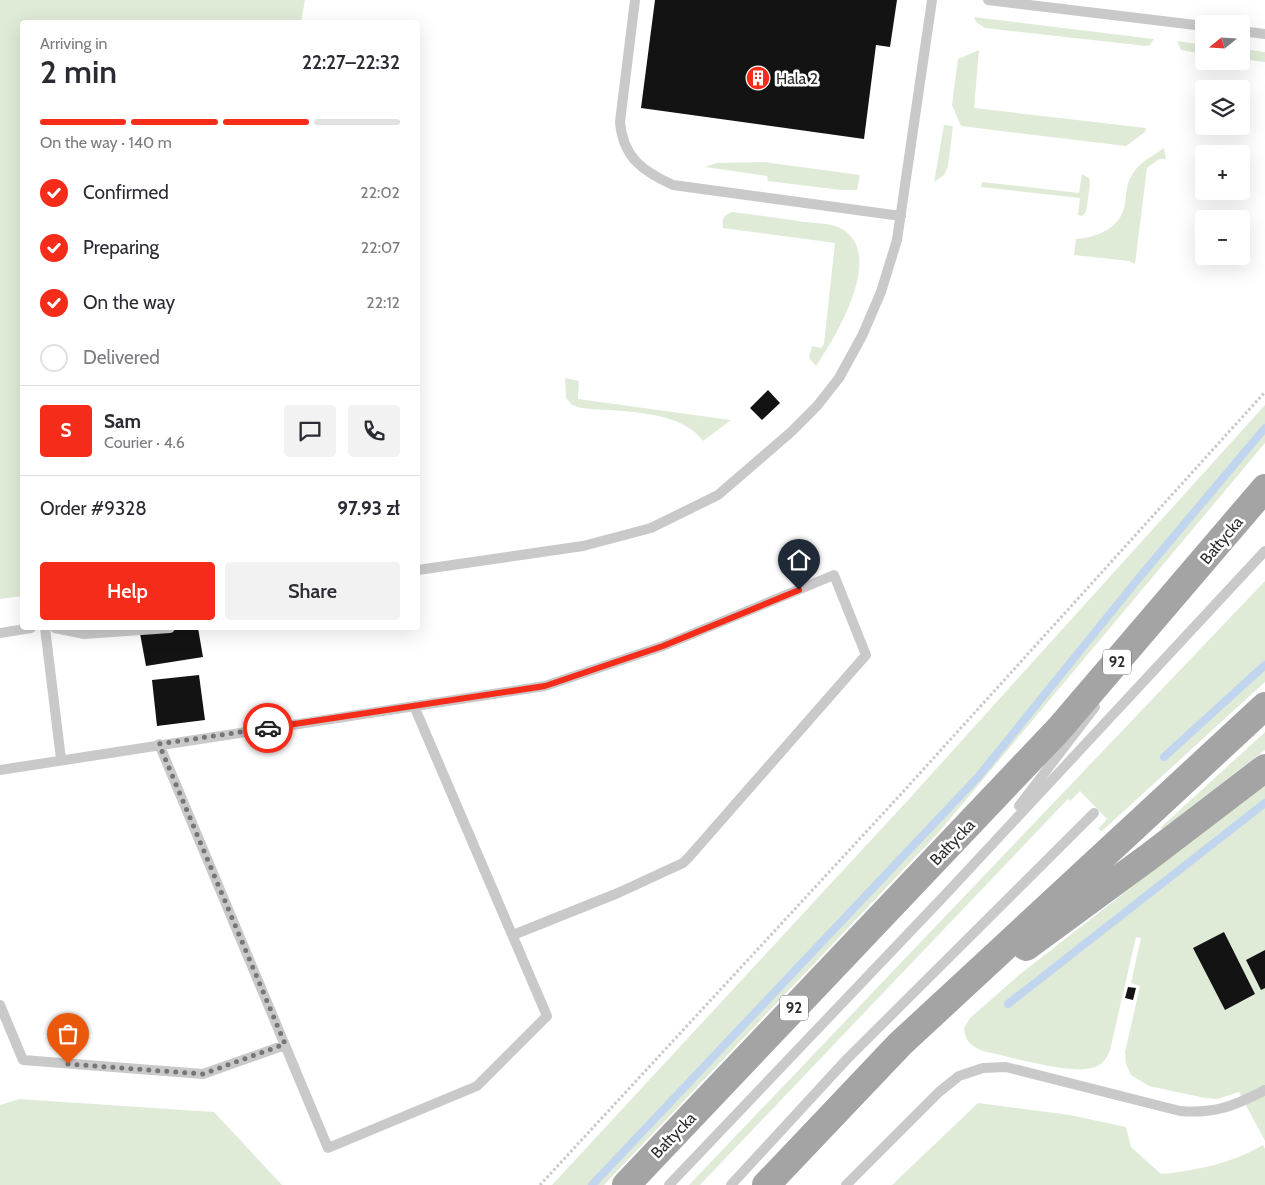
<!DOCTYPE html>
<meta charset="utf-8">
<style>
:root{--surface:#fff;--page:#f2f2f3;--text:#2b2b33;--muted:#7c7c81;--line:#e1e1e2;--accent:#f62c1a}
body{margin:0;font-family:Cabin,sans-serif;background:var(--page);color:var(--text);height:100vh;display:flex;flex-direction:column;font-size:19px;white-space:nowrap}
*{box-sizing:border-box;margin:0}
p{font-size:16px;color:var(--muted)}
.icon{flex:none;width:28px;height:28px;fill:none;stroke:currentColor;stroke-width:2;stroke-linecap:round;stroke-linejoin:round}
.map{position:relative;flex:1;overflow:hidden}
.panel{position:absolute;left:20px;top:20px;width:400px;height:610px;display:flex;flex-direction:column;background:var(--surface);border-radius:5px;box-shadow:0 5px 20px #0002}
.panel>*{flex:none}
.needle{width:32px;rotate:252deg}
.fabs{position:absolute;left:1195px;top:15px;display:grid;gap:10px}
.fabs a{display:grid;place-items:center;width:55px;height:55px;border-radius:5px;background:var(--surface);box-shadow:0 5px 20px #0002;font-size:25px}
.pin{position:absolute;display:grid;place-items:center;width:42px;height:42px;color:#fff;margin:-51px -21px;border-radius:50% 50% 50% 0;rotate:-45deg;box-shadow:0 0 5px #0007}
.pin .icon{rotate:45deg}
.courier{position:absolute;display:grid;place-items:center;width:50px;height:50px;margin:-25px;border:4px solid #f62c1a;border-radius:50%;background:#fff;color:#222;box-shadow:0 1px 6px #0007}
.headline em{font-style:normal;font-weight:600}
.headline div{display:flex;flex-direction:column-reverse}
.headline{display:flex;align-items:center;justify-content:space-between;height:85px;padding:0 20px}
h1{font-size:32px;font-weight:600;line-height:38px}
.bar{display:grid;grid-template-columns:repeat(4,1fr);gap:8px 5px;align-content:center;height:60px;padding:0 20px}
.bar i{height:6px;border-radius:4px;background:var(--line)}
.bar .active{background:var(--accent)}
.bar p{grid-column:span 4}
.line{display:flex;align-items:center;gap:12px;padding:0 20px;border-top:1px solid var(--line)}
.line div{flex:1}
.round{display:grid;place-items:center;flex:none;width:52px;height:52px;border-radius:5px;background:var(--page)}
ol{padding:0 20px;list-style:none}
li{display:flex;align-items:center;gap:15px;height:55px}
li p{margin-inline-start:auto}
li .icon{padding:5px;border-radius:50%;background:var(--accent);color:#fff;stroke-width:4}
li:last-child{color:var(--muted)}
li i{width:28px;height:28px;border:2px solid var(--line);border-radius:50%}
.primary-button{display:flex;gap:10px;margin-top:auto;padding:10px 20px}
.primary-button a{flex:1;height:58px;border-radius:5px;background:var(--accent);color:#fff;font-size:20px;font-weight:600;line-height:58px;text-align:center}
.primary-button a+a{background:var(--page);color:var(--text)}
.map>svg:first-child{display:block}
.green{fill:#dfebd7}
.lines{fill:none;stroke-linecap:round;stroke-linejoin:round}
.stream{stroke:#c1d5ee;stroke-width:8}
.building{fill:#131313}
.path{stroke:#c9c9c9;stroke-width:3;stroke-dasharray:2.5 2.5;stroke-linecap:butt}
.service{stroke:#c9c9c9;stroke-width:10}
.primary{stroke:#a4a4a4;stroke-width:28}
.done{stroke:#767676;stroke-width:5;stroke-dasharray:0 9}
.route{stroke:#f62c1a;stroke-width:6}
.labels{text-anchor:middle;stroke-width:5;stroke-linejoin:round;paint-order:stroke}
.shield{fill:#fff;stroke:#6b6b6b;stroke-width:1}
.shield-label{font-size:15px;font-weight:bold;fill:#2c2c2c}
.poi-label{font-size:16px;fill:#2c2c2c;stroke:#fff;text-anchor:start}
.street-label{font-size:16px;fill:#2c2c2c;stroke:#fff}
</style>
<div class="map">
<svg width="1265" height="1185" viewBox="0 0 1265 1185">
<rect width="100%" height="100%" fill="#fff"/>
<!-- green -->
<path class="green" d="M0,0H305L301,22H22V596L0,599Z
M974,17L1154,39L1150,45L1146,46L985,28L976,22Z
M1177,41L1204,45V54L1181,50Z
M1241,49L1265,52V62L1241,59Z
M979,50L974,108L1146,128L1145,132L1126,146L961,126L952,105L958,59Z
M944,125L953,126L948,166L944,175L934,182Z
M1164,148L1166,159H1159L1147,168L1135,264L1129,261L1074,255L1076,239C1095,238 1119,229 1124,208C1127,197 1125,185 1132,175C1138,163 1153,156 1164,148Z
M763,162L860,175L857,190H841L768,181L767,176L705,167L717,163Z
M1082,174L1089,178L1090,184L1086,212L1082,216L1078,215L1080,198L981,187L982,182L1079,193Z
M732,212C756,215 780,218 804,222C814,223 825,223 835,226C891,246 836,337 816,366L809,358L812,346L821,348L824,344L835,243L723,228C722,219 723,215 732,212Z
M565,378L579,381L578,399L731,420L703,441C681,409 618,412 581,408L572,405L566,398Z
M1265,405V443L939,832L604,1185H552L909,799Z
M1265,581V682L1102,831L1098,829L1107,819L1080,791L1070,801L1068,799L700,1185H689Z
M1265,732V750L1162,829L1160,828Z
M1265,783V1141L1239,1092L1217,1099L1205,1098L1149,1086L1131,1075L1126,1064L1125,1052L1140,986L1131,983L1141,938L1136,937L1110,1050C1107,1058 1103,1064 1095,1067C1074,1076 1012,1057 987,1052C974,1048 965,1043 964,1028L970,1018L1019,975Z
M19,1099L214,1112L282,1185H0V1105Z
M978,1103L1070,1115L1126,1127L1131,1147L1161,1174C1195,1171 1233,1163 1263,1145L1265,1149V1185H892Z"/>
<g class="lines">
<!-- stream -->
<path class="stream" d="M1164,757L1265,665
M1008,1004L1265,803
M592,1185L978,777L1138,579L1265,428"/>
</g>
<!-- building -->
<path class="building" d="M655,0H897L890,47L876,45L864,139L641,108Z
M768,390L780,403L762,420L750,408Z
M139,628H198L203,657L146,666Z
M199,675L205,720L157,726L152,680Z
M1224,932L1255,994L1225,1010L1193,948Z
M1265,950V988L1261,990L1246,960Z
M1128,987L1136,988L1133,1000L1125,998Z"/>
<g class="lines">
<!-- path -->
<path class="path" d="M540,1185L902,793L1265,392"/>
<!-- service -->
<path class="service" d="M635,0L620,122C623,157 642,171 673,185L901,216
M988,0L1204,26
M1241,31L1265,34
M418,570L583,546L651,528L718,495L791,432L817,406L839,378L862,336L881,292L897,240L932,0
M45,628L61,759
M55,628L84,634L170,628
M0,633L31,628
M159,744L328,1148L477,1086L547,1016L414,706
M0,770L545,686L663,646L834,575L866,655L689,857L683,863L618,893L513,935
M1019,806L1095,707
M0,1005L23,1060L203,1074L285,1045
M669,1185L945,895L1265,551
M731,1185L847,1059L1094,813
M846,1185L939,1092L959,1076L983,1068L1006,1067L1180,1111C1214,1114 1235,1106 1265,1090"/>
<!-- primary -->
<path class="primary" d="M1026,947L1150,856L1265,768
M626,1185L1059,729L1265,488
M766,1185L900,1044L1265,706"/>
</g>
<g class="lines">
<!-- done -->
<path class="done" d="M68,1064L203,1074L285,1044L159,744L268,728"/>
<!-- route -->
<path class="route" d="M268,728L545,686L663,646L799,590"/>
</g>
<!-- icons -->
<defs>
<g id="building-disc" transform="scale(1.25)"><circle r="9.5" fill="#f62c1a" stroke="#fff"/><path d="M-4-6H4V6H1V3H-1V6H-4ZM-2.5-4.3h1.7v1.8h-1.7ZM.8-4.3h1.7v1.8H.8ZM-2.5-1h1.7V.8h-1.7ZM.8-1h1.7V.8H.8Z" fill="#fff"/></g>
</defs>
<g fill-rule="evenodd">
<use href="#building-disc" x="758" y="78"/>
</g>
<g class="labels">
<!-- shield labels -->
<g class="shield">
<rect x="1103" y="649.5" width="28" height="25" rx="4"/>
<rect x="780" y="995.5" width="28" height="25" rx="4"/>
</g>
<g class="shield-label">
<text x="1117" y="667">92</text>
<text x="794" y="1013">92</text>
</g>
<!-- poi labels -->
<g class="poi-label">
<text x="776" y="84">Hala 2</text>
</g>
<!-- street labels -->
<g class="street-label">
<text transform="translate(1221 540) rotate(-50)" y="6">Bałtycka</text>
<text transform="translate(952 842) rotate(-46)" y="6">Bałtycka</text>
<text transform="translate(673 1135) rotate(-46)" y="6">Bałtycka</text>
</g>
</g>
</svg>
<div class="fabs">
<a><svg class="needle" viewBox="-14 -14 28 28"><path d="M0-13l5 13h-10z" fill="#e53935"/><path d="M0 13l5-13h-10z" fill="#7c7c81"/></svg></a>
<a><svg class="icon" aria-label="layers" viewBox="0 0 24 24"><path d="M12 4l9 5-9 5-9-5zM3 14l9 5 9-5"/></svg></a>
<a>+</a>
<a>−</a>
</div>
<div class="pin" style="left:68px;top:1064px;background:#ea580c"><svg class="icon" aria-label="bag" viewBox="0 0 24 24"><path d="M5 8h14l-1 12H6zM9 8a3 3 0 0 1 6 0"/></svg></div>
<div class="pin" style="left:799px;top:590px;background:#1f2937"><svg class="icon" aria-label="home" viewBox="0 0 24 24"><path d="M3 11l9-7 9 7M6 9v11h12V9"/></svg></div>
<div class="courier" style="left:268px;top:728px"><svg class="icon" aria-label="car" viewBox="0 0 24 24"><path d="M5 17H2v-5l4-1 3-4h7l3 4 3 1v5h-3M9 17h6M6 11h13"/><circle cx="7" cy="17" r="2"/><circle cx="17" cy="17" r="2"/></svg></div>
<section class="panel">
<div class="headline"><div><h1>2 min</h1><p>Arriving in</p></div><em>22:27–22:32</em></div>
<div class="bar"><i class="active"></i><i class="active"></i><i class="active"></i><i></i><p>On the way · 140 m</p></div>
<ol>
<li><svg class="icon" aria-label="check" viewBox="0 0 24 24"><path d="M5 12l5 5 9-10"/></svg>Confirmed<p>22:02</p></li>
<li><svg class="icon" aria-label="check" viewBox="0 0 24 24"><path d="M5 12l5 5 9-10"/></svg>Preparing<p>22:07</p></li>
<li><svg class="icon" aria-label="check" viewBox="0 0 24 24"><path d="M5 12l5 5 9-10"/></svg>On the way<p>22:12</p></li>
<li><i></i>Delivered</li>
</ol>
<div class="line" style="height:90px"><b class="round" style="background:var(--accent);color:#fff">S</b><div><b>Sam</b><p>Courier · 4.6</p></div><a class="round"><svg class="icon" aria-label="chat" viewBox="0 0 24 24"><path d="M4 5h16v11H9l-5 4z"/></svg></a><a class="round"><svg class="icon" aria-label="phone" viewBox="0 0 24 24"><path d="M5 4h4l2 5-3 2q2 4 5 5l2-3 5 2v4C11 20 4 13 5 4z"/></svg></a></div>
<div class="line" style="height:65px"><div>Order #9328</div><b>97.93 zł</b></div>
<div class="primary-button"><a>Help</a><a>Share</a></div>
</section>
</div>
